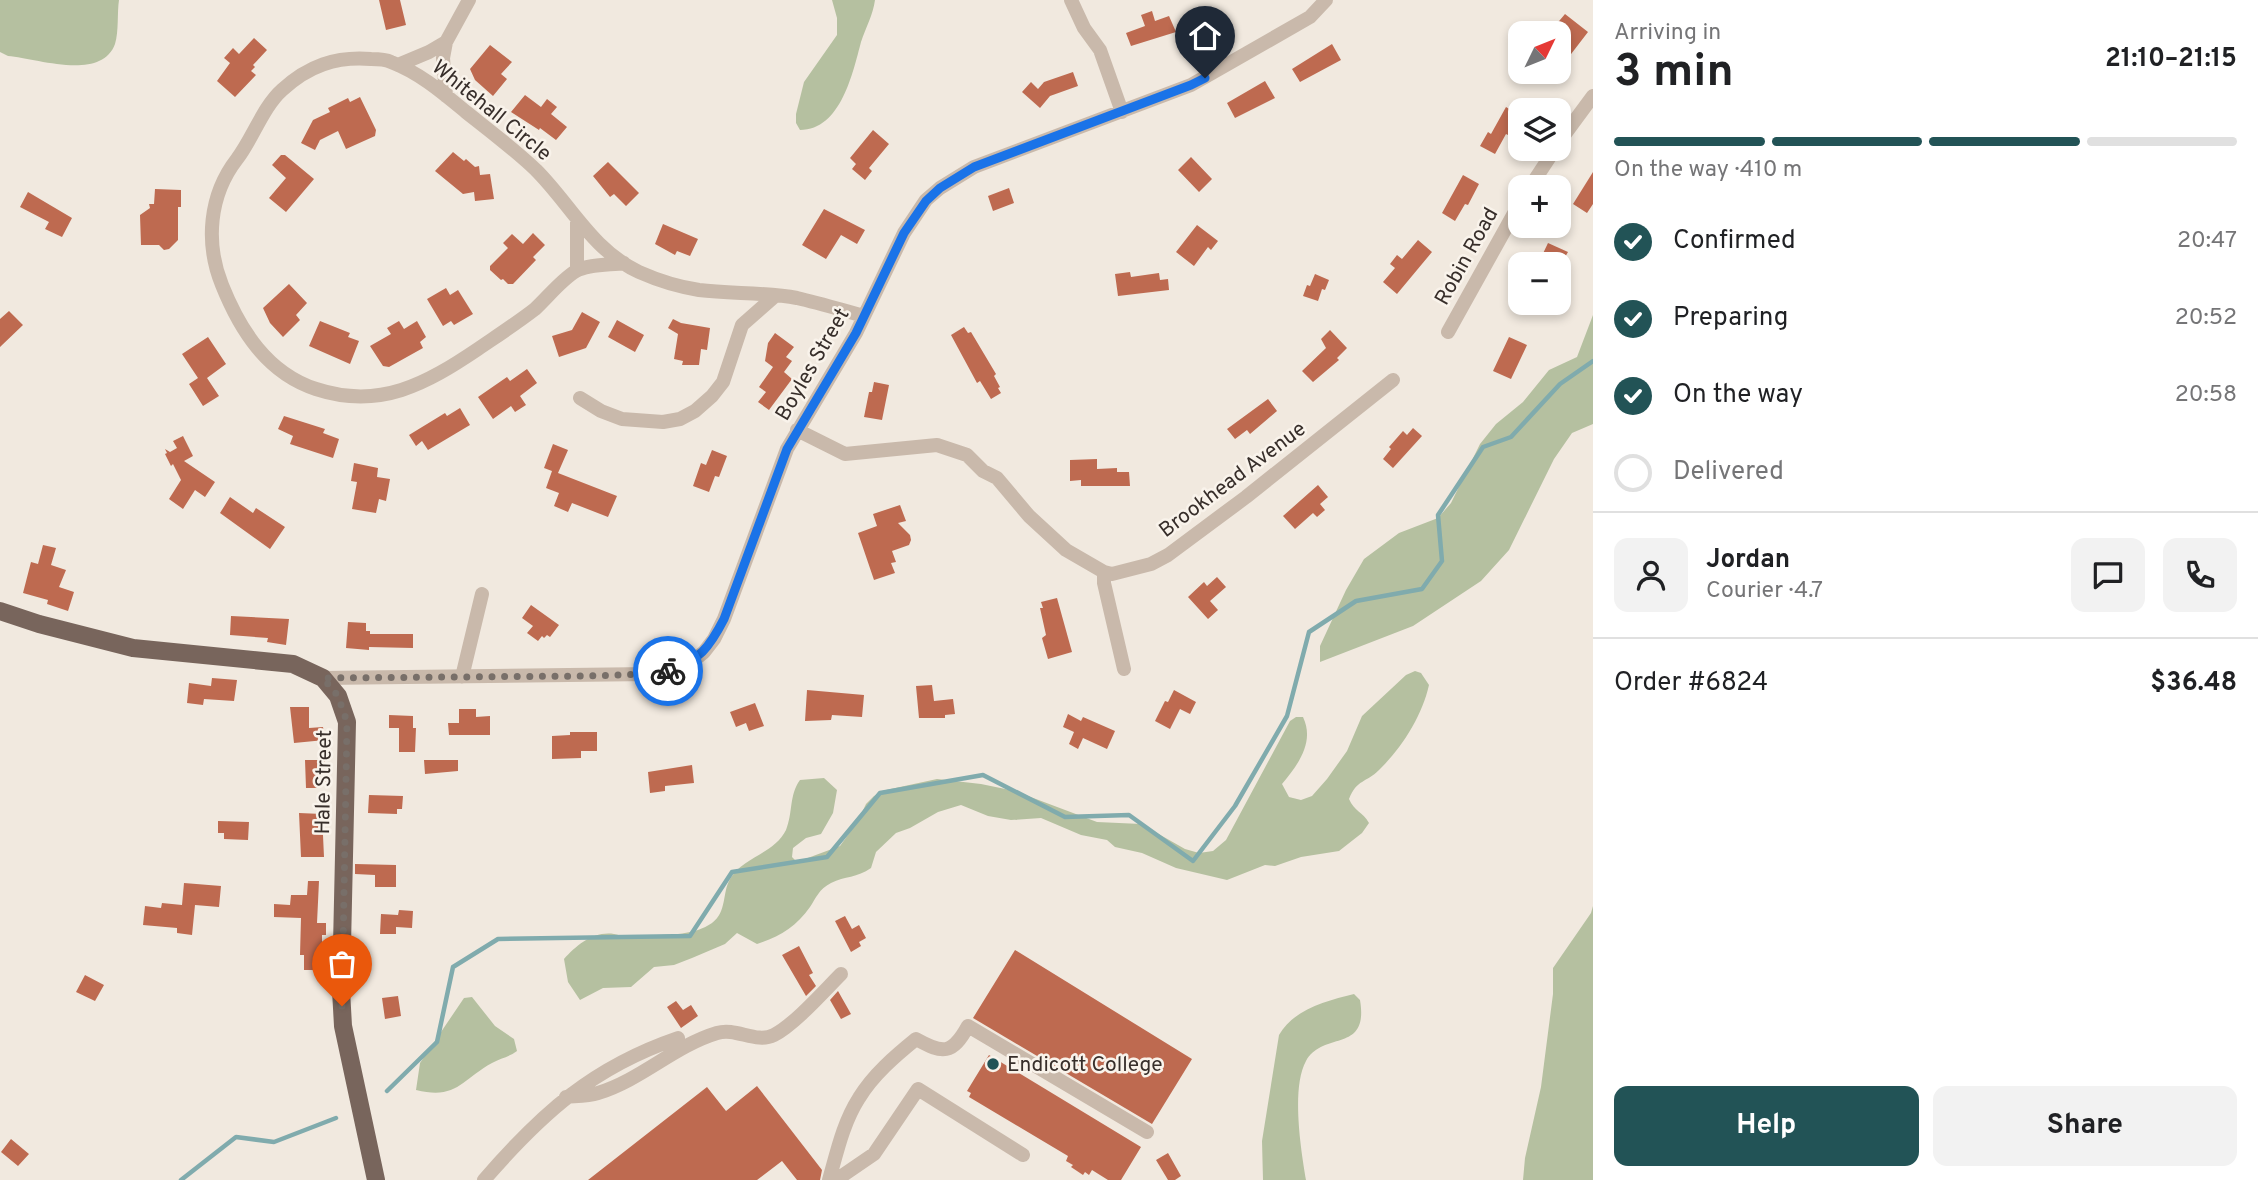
<!DOCTYPE html>
<meta charset="utf-8">
<style>
:root{--surface:#fff;--page:#f2f2f2;--text:#202124;--muted:#757577;--line:#e0e0e0;--accent:#225356}
body{margin:0;font-family:Overpass,sans-serif;background:var(--page);color:var(--text);height:100vh;display:flex;flex-direction:column;font-size:26px;white-space:nowrap}
*{box-sizing:border-box;margin:0}
p{font-size:23px;color:var(--muted)}
.icon{flex:none;width:38px;height:38px;fill:none;stroke:currentColor;stroke-width:2;stroke-linecap:round;stroke-linejoin:round}
.map{position:relative;flex:1;overflow:hidden}
.drawer{display:flex;flex-direction:column;background:var(--surface);width:665px}
.drawer>*{flex:none}
.needle{width:46px;rotate:47deg}
.controls{position:absolute;left:1508px;top:21px;display:grid;gap:14px}
.controls a{display:grid;place-items:center;width:63px;height:63px;border-radius:14px;background:var(--surface);box-shadow:0 4px 10px #0003;font-size:35px}
.pin{position:absolute;display:grid;place-items:center;width:60px;height:60px;color:#fff;margin:-72px -30px;border-radius:50% 50% 50% 0;rotate:-45deg;box-shadow:0 0 7px #0007}
.pin .icon{rotate:45deg}
.courier{position:absolute;display:grid;place-items:center;width:70px;height:70px;margin:-35px;border:5px solid #1a73e8;border-radius:50%;background:#fff;color:#222;box-shadow:0 2px 9px #0007}
.summary em{font-style:normal;font-weight:700}
.summary div{display:flex;flex-direction:column-reverse}
.summary{display:flex;align-items:center;justify-content:space-between;height:119px;padding:0 21px}
h1{font-size:46px;font-weight:700;line-height:52px}
.bar{display:grid;grid-template-columns:repeat(4,1fr);gap:10px 7px;align-content:center;height:84px;padding:0 21px}
.bar i{height:9px;border-radius:5px;background:var(--line)}
.bar .current{background:var(--accent)}
.bar p{grid-column:span 4}
.line{display:flex;align-items:center;gap:18px;padding:0 21px;border-top:2px solid var(--line)}
.line div{flex:1}
.round{display:grid;place-items:center;flex:none;width:74px;height:74px;border-radius:14px;background:var(--page)}
ol{padding:0 21px;list-style:none}
li{display:flex;align-items:center;gap:21px;height:77px}
li p{margin-inline-start:auto}
li .icon{padding:7px;border-radius:50%;background:var(--accent);color:#fff;stroke-width:4}
li:last-child{color:var(--muted)}
li i{width:38px;height:38px;border:4px solid var(--line);border-radius:50%}
.action{display:flex;gap:14px;margin-top:auto;padding:14px 21px}
.action a{flex:1;height:80px;border-radius:14px;background:var(--accent);color:#fff;font-size:28px;font-weight:700;line-height:80px;text-align:center}
.action a+a{background:var(--page);color:var(--text)}
main{display:flex;flex:1;min-height:0}
.map>svg:first-child{display:block}
.green{fill:#b5c0a0}
.lines{fill:none;stroke-linecap:round;stroke-linejoin:round}
.stream{stroke:#80abad;stroke-width:4.5}
.building{fill:#be6a50}
.minor{stroke:#c9b9ab;stroke-width:14}
.major{stroke:#78655c;stroke-width:18}
.done{stroke:#786f69;stroke-width:7;stroke-dasharray:0 12.6}
.route{stroke:#1a73e8;stroke-width:9}
.poi-dot{fill:#225356;stroke:#f9f3eb;stroke-width:2.5}
.labels{text-anchor:middle;stroke-width:5;stroke-linejoin:round;paint-order:stroke}
.street-label{font-size:21px;fill:#372e2a;stroke:#f9f3eb}
.poi-label{font-size:21px;fill:#372e2a;stroke:#f9f3eb;text-anchor:start}
</style>
<main>
<div class="map">
<svg width="1593" height="1180" viewBox="0 0 1593 1180">
<rect width="100%" height="100%" fill="#f1e9df"/>
<!-- green -->
<path class="green" d="M0,0H119C117,13 119,31 115,44C101,82 36,58 8,56L0,52Z
M832,0H875C873,15 866,27 861,42C853,72 841,130 800,130L796,123V114L804,82L837,35V18Z
M1593,315V424L1572,433L1554,459L1509,550L1481,581L1413,626L1320,662V646L1346,590L1364,559L1399,533L1438,518L1451,503L1480,444L1496,424L1523,402L1549,370L1577,357Z
M1415,671L1421,673L1429,685C1422,716 1402,748 1379,770C1366,783 1357,779 1349,799C1354,811 1363,812 1369,823L1362,833L1339,851L1301,857L1275,866L1265,865L1227,880L1176,868L1142,853L1115,847L1107,840L1081,835L1041,818L1011,820L988,816L961,805L938,812L910,828L896,833L876,852L871,868C857,878 845,876 831,883C819,889 816,898 810,907C796,927 779,937 757,944L737,933L725,944L692,958L674,965L654,967L631,987L603,988L580,1000L568,982L564,959C577,945 593,931 614,934C621,935 628,939 635,939C640,939 645,935 650,935C670,935 695,935 712,923C727,912 722,893 730,879C743,857 774,854 786,830C793,813 789,795 800,780L824,778L837,790L833,813L821,834L806,838L793,848L792,857L797,862L840,846L858,821L866,804L874,796L886,790L937,779L981,784L1015,791L1097,822L1141,824L1185,849L1199,853L1213,851L1226,840L1290,721L1296,717H1303C1315,742 1298,765 1282,784L1289,797L1301,800L1312,796L1327,779L1347,751L1362,716L1406,675Z
M1593,906V1180H1523L1525,1158L1541,1087L1553,994V968L1591,913Z
M1354,994L1360,1000C1369,1054 1324,1030 1306,1061C1291,1088 1301,1150 1306,1180H1263L1262,1141L1279,1035C1294,1009 1326,1001 1354,994Z
M472,997L495,1026L514,1039L517,1051C509,1057 501,1058 492,1063C461,1080 457,1100 416,1090L420,1063L464,998Z"/>
<g class="lines">
<!-- stream -->
<path class="stream" d="M387,1091L437,1042L453,967L498,939L690,936L732,872L827,857L880,793L983,775L1065,817L1129,815L1193,861L1235,806L1287,716L1309,632L1356,601L1422,589L1442,561L1438,515L1483,447L1511,437L1560,384L1593,361
M181,1180L236,1137L274,1142L336,1118"/>
</g>
<!-- building -->
<path class="building" d="M379,0H400L406,25L386,30Z
M1152,11L1155,21L1169,16L1176,32L1131,46L1126,33L1145,26L1141,15Z
M1565,14L1588,32L1568,58L1559,51V33H1549Z
M254,38L267,50L253,65L255,67L251,71L256,75L235,97L217,81L230,63L224,58L233,48L239,54Z
M1332,44L1341,60L1300,82L1292,69Z
M490,45L512,62L501,74L507,79L493,96L475,80L470,69Z
M1073,72L1078,86L1050,96L1040,108L1022,92L1031,82L1038,89L1044,82Z
M1265,81L1275,98L1235,118L1227,103Z
M525,95L541,107L547,99L557,107L551,114L567,127L556,140L540,128L539,130L511,112Z
M360,97L376,130L375,136L346,149L338,131L320,140L315,150L301,143L313,120L330,112L328,108L348,98L350,102Z
M1506,107L1521,116L1510,136L1506,134L1495,154L1480,146L1488,132L1491,134Z
M873,130L889,144L869,168L872,171L865,180L852,169L856,164L850,158Z
M453,152L464,161L466,159L475,167L479,166L480,175L490,174L494,199L475,201L474,192L463,194L435,171Z
M281,155H285L314,179L286,212L269,198L286,178L272,165Z
M1191,157L1212,179L1199,192L1178,170Z
M608,162L639,193L626,206L614,194L610,197L593,176Z
M1593,172V204L1587,213L1573,204Z
M1463,175L1479,184L1468,205L1465,204L1455,221L1442,213Z
M1009,188L1014,203L993,211L988,196Z
M155,189L181,190V207H178V240L169,249L164,250L159,245H141L140,215L150,208L149,204H154Z
M28,192L72,218L62,237L45,229L49,222L20,207Z
M824,209L865,230L857,244L841,235L826,259L802,245Z
M663,224L698,239L690,256L677,251L675,255L655,244Z
M1197,225L1218,241L1211,250L1208,247L1194,266L1176,252Z
M533,233L545,245L533,257L536,260L513,284H508L503,279L501,280L490,270V266L508,248L503,243L512,234L523,244Z
M1418,240L1432,252L1397,294L1383,282L1395,268L1390,264L1397,255L1402,259Z
M1548,243L1568,252L1561,264H1538Z
M1130,272L1131,277L1159,273L1160,280L1168,279L1169,290L1118,296L1115,274Z
M1315,274L1329,280L1325,290L1322,289L1318,301L1303,296L1307,285L1310,286Z
M289,284L307,303L296,315L300,320L283,337L270,323L263,308Z
M446,288L450,295L458,290L473,314L454,325L451,321L443,326L427,299Z
M9,311L23,325L0,347V319Z
M582,312L600,322L586,348L559,357L552,336L572,330Z
M673,319L681,323L710,328L707,350L701,349L699,365H682L683,361L674,359L678,334L668,328Z
M617,320L644,335L635,352L608,337Z
M320,321L350,333L348,337L359,341L350,364L309,346Z
M399,321L404,329L417,321L426,337L420,342L423,348L389,367L383,366L370,346L391,334L387,328Z
M964,327L968,333L971,332L996,374L994,376L1000,387L998,388L1001,393L991,399L980,381L977,383L951,335Z
M1330,330L1347,348L1337,358L1339,360L1313,382L1302,371L1326,348L1321,339Z
M775,333L794,347L786,357L792,361L784,372L792,379L769,410L758,402L766,392L759,387L773,367L765,361L768,343Z
M208,337L226,364L207,378L219,396L203,406L189,384L198,378L182,354Z
M1509,337L1527,345L1511,379L1493,371Z
M527,369L537,383L520,396L526,405L515,412L511,406L493,419L478,397L507,377L510,381Z
M874,382L889,385L882,420L864,417L869,392H872Z
M1268,399L1277,411L1250,434L1247,430L1235,439L1227,429Z
M460,408L470,425L428,450L422,441L416,446L409,435L445,413L447,416Z
M284,416L325,429L323,433L339,439L333,458L290,444L293,436L278,429Z
M1413,428L1422,436L1393,468L1383,459L1391,449L1389,447L1403,431L1407,435Z
M183,436L193,456L184,461L215,482L205,497L195,490L183,509L169,499L181,480L173,464L171,466L165,454L167,453L165,449L170,452L177,448L173,441Z
M553,444L568,450L558,473L617,496L608,517L572,503L568,512L554,506L559,493L546,488L552,471L544,468Z
M712,450L727,456L719,477L715,476L709,492L693,486L701,463L706,465Z
M1097,459V469L1117,468V472H1129L1130,486H1081V480L1070,481V460Z
M354,463L378,468L377,477L390,479L386,501L379,499L376,513L352,509L357,482L351,481Z
M1318,485L1328,497L1320,504L1325,510L1317,517L1313,513L1295,529L1283,516Z
M230,497L253,513L256,508L285,527L270,549L220,513Z
M900,505L906,521L898,523L910,535L911,540L909,545L892,551L896,562L891,563L895,573L874,580L858,533L877,526L873,514Z
M43,545L56,548L51,565L66,570L59,587L74,592L68,611L47,604L48,600L23,593L31,562L38,564Z
M1217,577L1226,587L1210,601L1218,610L1208,619L1188,597L1204,582L1207,586Z
M1057,598L1072,652L1048,659L1042,638L1046,635L1040,608H1043L1041,602Z
M531,605L559,625L550,637L547,635L544,638L542,636L538,641L527,633L533,626L522,618Z
M231,616L289,619L286,645L267,642L268,638L230,635Z
M348,622L366,623V631H370V634H413V648L369,647V650L346,648Z
M212,678L237,680L234,701L204,699L203,705L187,703L189,683L211,686Z
M932,685L934,701L953,699L955,714L945,715V718H919L916,686Z
M807,690L864,695L862,717L832,715L831,720L805,721Z
M1174,690L1196,702L1190,714L1180,709L1170,729L1155,721L1165,701L1168,702Z
M755,703L764,726L749,731L746,723L736,727L730,712Z
M290,707H309V728L323,727L325,740L294,743Z
M459,709H476V717L490,716V735H449L448,723H459Z
M1068,714L1081,721L1083,717L1115,731L1107,749L1083,738L1078,749L1069,744L1074,732L1063,727Z
M389,715L413,716V728H416L415,752H399V728H389Z
M570,732H597V751H581V758L552,759V736L570,735Z
M305,760H325L326,782H316L317,788H306Z
M424,760H458V771L425,774Z
M692,765L694,783L665,786V791L650,793L648,772Z
M369,795L403,796L402,809H397V814L368,813Z
M299,813L322,814L324,857H301Z
M218,821L249,822L248,840L224,839V833H218Z
M355,864L396,865V887H375V875L355,874Z
M308,881H319L317,923H326V935H322V970H304V955H300L301,918L274,917V904L290,905L291,895H307Z
M184,883L221,886L219,907L195,905L192,935L177,933V928L143,925L145,906L161,908L162,903L182,905Z
M399,910L413,911L412,928L396,927V934H380L381,914L398,915Z
M845,916L852,929L859,925L866,938L859,942L861,946L851,952L835,921Z
M799,946L813,973L809,975L816,986L806,996L782,955Z
M1015,950L1192,1059L1152,1124L973,1018Z
M85,975L104,985L95,1001L76,992Z
M838,991L851,1014L841,1019L830,1000Z
M398,996L401,1016L385,1019L382,998Z
M676,1001L683,1010L691,1005L698,1016L681,1028L667,1007Z
M989,1055L1141,1147L1121,1180H1108L1092,1170L1089,1175L1085,1172L1083,1175L1071,1167L1073,1165L1066,1161L1068,1156L969,1097L971,1093L967,1091Z
M757,1086L822,1170L820,1180H797L782,1161L757,1180H588L707,1087L726,1111Z
M11,1139L29,1154L18,1166L1,1152Z
M1168,1153L1181,1176L1175,1180H1168L1156,1160Z"/>
<g class="lines">
<!-- minor -->
<path class="minor" d="M1071,0L1084,28L1100,50L1122,112
M398,65L429,52L446,42
M446,96L443,58L446,42L469,0
M1559,142L1593,96
M1530,187L1555,149
M577,219V270
M624,263C610,265 588,264 576,271C561,280 548,297 535,309C517,323 497,336 478,349C426,384 380,410 316,389C267,373 240,330 222,285C205,243 209,195 237,159C253,138 263,107 282,90C308,66 336,56 371,59C378,59 385,59 391,62C420,73 443,93 466,112C490,131 514,149 536,170C571,205 592,250 639,272C657,280 680,287 699,290C731,294 765,292 797,298C819,303 842,310 864,316
M1448,332L1521,201
M580,398L601,411L622,419L663,422L680,419L695,411L712,396L723,382L742,325L775,296
M797,430L845,454L937,445L967,455L983,471L997,478L1029,516L1066,550L1104,572L1112,574L1151,564L1168,555L1246,497L1393,380
M1104,572V583L1124,669
M462,677L482,594
M323,678L650,674L665,672L693,661L704,652L714,639L724,619L787,449L856,333L904,233L926,200L940,188L974,167L1191,85L1310,17L1326,0
M566,1097C577,1096 588,1096 598,1093C641,1080 674,1046 717,1033C736,1027 756,1044 774,1035C795,1024 824,991 841,974
M484,1180C542,1113 593,1067 678,1038
M829,1180C837,1152 843,1123 859,1098C873,1075 895,1056 916,1039C943,1054 952,1055 968,1026L1147,1132
M836,1180L874,1154L918,1089L1023,1155"/>
<!-- major -->
<path class="major" d="M0,611L39,624L133,648L293,664L323,678L338,696L347,722L341,990L343,1026L376,1180"/>
</g>
<g class="lines">
<!-- done -->
<path class="done" d="M342,1006L347,722L338,696L323,678L586,676L650,674L668,671"/>
<!-- route -->
<path class="route" d="M668,671C700,660 709,648 724,619L787,449L856,333L904,233L926,201L940,188L974,167L1191,85L1205,78"/>
</g>
<!-- markers -->
<circle class="poi-dot" cx="993" cy="1064" r="7"/>
<g class="labels">
<!-- street labels -->
<g class="street-label">
<text transform="translate(492 110) rotate(39)" y="7">Whitehall Circle</text>
<text transform="translate(1466 256) rotate(-61)" y="7">Robin Road</text>
<text transform="translate(812 364) rotate(-60)" y="7">Boyles Street</text>
<text transform="translate(1232 479) rotate(-37)" y="7">Brookhead Avenue</text>
<text transform="translate(323 782) rotate(-89)" y="7">Hale Street</text>
</g>
<!-- poi labels -->
<g class="poi-label">
<text x="1007" y="1071">Endicott College</text>
</g>
</g>
</svg>
<div class="controls">
<a><svg class="needle" viewBox="-14 -14 28 28"><path d="M0-13l5 13h-10z" fill="#e53935"/><path d="M0 13l5-13h-10z" fill="#757577"/></svg></a>
<a><svg class="icon" aria-label="layers" viewBox="0 0 24 24"><path d="M12 4l9 5-9 5-9-5zM3 14l9 5 9-5"/></svg></a>
<a>+</a>
<a>−</a>
</div>
<div class="pin" style="left:342px;top:1006px;background:#ea580c"><svg class="icon" aria-label="bag" viewBox="0 0 24 24"><path d="M5 8h14l-1 12H6zM9 8a3 3 0 0 1 6 0"/></svg></div>
<div class="pin" style="left:1205px;top:78px;background:#1f2937"><svg class="icon" aria-label="home" viewBox="0 0 24 24"><path d="M3 11l9-7 9 7M6 9v11h12V9"/></svg></div>
<div class="courier" style="left:668px;top:671px"><svg class="icon" aria-label="bike" viewBox="0 0 24 24"><circle cx="6" cy="16" r="4"/><circle cx="18" cy="16" r="4"/><path d="M6 16l4-8h5l3 8M10 8l3 8H6M13 5h3"/></svg></div>
</div>
<section class="drawer">
<div class="summary"><div><h1>3 min</h1><p>Arriving in</p></div><em>21:10–21:15</em></div>
<div class="bar"><i class="current"></i><i class="current"></i><i class="current"></i><i></i><p>On the way · 410 m</p></div>
<ol>
<li><svg class="icon" aria-label="check" viewBox="0 0 24 24"><path d="M5 12l5 5 9-10"/></svg>Confirmed<p>20:47</p></li>
<li><svg class="icon" aria-label="check" viewBox="0 0 24 24"><path d="M5 12l5 5 9-10"/></svg>Preparing<p>20:52</p></li>
<li><svg class="icon" aria-label="check" viewBox="0 0 24 24"><path d="M5 12l5 5 9-10"/></svg>On the way<p>20:58</p></li>
<li><i></i>Delivered</li>
</ol>
<div class="line" style="height:126px"><a class="round"><svg class="icon" aria-label="person" viewBox="0 0 24 24"><circle cx="12" cy="8" r="4"/><path d="M4 21q1-7 8-7t8 7"/></svg></a><div><b>Jordan</b><p>Courier · 4.7</p></div><a class="round"><svg class="icon" aria-label="chat" viewBox="0 0 24 24"><path d="M4 5h16v11H9l-5 4z"/></svg></a><a class="round"><svg class="icon" aria-label="phone" viewBox="0 0 24 24"><path d="M5 4h4l2 5-3 2q2 4 5 5l2-3 5 2v4C11 20 4 13 5 4z"/></svg></a></div>
<div class="line" style="height:91px"><div>Order #6824</div><b>$36.48</b></div>
<div class="action"><a>Help</a><a>Share</a></div>
</section>
</main>
